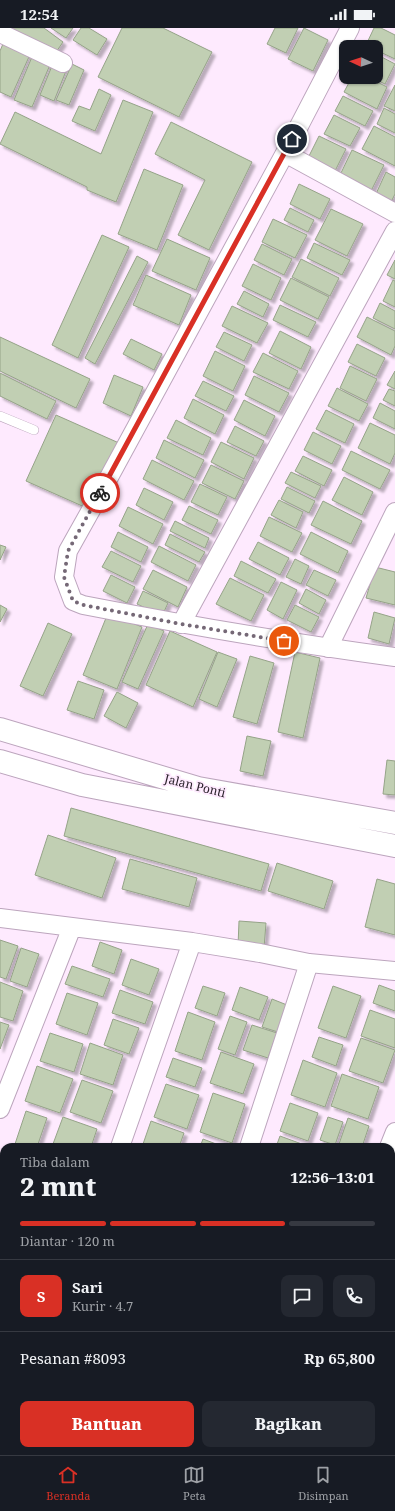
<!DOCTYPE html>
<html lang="id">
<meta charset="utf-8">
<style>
:root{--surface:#171b24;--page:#242831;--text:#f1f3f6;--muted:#9ea1a6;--line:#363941;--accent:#d93025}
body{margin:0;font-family:"Noto Serif",serif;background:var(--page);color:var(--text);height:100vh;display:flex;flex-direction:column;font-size:15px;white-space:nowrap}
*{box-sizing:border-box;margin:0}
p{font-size:13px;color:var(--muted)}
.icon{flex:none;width:22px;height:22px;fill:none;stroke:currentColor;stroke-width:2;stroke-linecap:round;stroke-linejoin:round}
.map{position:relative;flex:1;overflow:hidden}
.sheet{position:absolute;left:0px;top:1115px;width:395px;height:312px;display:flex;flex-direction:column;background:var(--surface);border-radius:12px 12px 0 0;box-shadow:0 1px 3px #0004}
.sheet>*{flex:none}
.needle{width:26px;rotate:273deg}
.buttons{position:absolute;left:339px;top:12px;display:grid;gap:8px}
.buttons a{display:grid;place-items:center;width:44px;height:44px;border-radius:8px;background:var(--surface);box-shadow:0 1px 3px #0004;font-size:20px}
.pin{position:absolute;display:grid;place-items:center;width:34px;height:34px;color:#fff;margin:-17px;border:2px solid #fff;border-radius:50%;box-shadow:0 1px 4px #0007}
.courier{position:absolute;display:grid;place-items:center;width:40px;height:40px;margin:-20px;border:3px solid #d93025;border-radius:50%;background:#fff;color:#222;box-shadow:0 1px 5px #0007}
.headline em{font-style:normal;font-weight:800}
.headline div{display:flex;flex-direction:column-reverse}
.headline{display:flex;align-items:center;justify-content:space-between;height:68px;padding:0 20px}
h1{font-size:26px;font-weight:800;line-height:30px}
.bar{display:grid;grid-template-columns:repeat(4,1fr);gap:6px 4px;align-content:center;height:48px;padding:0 20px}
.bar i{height:5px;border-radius:3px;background:var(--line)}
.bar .active{background:var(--accent)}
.bar p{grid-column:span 4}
.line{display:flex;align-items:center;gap:10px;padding:0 20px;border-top:1px solid var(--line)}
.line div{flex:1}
.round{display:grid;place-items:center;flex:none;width:42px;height:42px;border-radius:8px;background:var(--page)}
.cta{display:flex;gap:8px;margin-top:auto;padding:8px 20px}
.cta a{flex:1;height:46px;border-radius:8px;background:var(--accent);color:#fff;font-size:16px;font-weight:800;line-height:46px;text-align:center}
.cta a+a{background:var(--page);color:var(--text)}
.status{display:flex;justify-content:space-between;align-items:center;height:28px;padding:0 20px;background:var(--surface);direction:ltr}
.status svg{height:11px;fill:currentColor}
.tab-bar{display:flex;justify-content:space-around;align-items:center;height:56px;border-top:1px solid var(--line);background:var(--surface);font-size:11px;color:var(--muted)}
.tab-bar a{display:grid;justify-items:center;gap:2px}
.tab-bar .active{color:var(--accent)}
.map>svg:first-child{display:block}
.building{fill:#c1cfb3;stroke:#95a388;filter:url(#shadow)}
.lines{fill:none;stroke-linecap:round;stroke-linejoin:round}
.lane-casing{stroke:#bca5bd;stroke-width:10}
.street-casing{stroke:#bca5bd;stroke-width:20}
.secondary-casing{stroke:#bca5bd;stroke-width:24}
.lane{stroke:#fff;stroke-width:9}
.street{stroke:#fff;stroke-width:18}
.secondary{stroke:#fff;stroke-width:22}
.done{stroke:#756876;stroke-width:4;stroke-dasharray:0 7.2}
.route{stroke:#d93025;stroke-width:5}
.labels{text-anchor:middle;stroke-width:3.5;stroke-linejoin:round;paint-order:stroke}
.street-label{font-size:12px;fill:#2b222c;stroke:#feeafe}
</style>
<div class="status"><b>12:54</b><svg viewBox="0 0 49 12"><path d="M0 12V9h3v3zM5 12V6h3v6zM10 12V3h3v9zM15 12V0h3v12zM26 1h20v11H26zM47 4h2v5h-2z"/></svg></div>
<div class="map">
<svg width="395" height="1427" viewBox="0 0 395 1427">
<defs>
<filter id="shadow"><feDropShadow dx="3.5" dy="3.5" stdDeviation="1" flood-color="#0004"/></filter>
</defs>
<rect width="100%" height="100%" fill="#feeafe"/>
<!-- building -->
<path class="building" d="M11,0H44L63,14L52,30Z
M51,0H73L66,10Z
M81,0H89L107,11L97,27L73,12Z
M122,0H163L212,24L179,89L98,49Z
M275,0H298L286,25L267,16Z
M304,0L328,12L313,43L288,31Z
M374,0H381L395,7V31L376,22V19H371L366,17Z
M5,11L32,22L11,69L0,64V23Z
M34,24L52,32L32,79L14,72Z
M376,26L395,36L385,56L371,49H376Z
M54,33L68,38L54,73L40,67Z
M72,36L84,42L69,77L56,72Z
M352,49H367L387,59L377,81L344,64Z
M395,57V83L384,78Z
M99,61L111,67L95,103L72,93L79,78L90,82Z
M343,68L373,83L365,98L335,83Z
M123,72L153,84L116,174L87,162V159L0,116L15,84L101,126Z
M384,80L395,86V105L377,96Z
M334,87L360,100L350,118L324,106Z
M171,94L252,134L209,222L178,207L205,152L155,126Z
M374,98L395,109V138L362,121Z
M319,108L346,121L335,143L308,130Z
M352,122L384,137L371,163L340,147Z
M144,141L183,157L157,222L118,206Z
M386,144L395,149V166L390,176L375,168Z
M299,156L330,171L320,191L290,176Z
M290,180L314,192L308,204L284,192Z
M331,181L363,196L347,228L315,212Z
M273,191L307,207L295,230L262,214Z
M102,207L129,219L78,330L52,317Z
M167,211L210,230L196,262L152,243Z
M314,215L350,232L342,247L307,230Z
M262,216L292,231L284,247L254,232Z
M137,228L148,234L95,336L85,330Z
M301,231L339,250L330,268L292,249Z
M395,232V251L387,247Z
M253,236L281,250L271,272L242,258Z
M146,247L191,267L179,297L133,277Z
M291,250L329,269L318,291L280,272Z
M393,252L395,253V279L383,273Z
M244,263L269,276L263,289L237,276Z
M380,275L395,283V301L373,290Z
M280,277L316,294L308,309L273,292Z
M232,278L268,295L257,315L222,298Z
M367,289L395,303V318L391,327L357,309Z
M280,303L311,319L301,341L269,325Z
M224,304L252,317L244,333L216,319Z
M0,309L90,351L76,380L0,343Z
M131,311L162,326L154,342L123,326Z
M357,316L385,330L376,348L348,334Z
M215,323L245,338L233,363L203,348Z
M263,325L298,343L289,361L253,344Z
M350,338L377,351L366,373L340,360Z
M395,343V361L387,357Z
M0,345L56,373L47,391L0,368Z
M114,347L143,359L131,388L103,375Z
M254,348L289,365L279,384L245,367Z
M203,353L234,368L226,383L195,368Z
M337,360L368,376L359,393L328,378Z
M389,361L395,363V378L383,372Z
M193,371L224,387L215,406L184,390Z
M244,372L275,388L265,408L234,392Z
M380,375L395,383V401L373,390Z
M326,382L354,396L345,415L316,401Z
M56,387L119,415L89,481L26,453Z
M176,392L211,410L203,427L167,410Z
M370,395L395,407V425L390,436L358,420Z
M235,398L264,413L256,428L227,414Z
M313,404L341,418L332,436L304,422Z
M164,412L204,432L195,450L156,430Z
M221,414L254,430L244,451L211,434Z
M351,423L390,442L380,461L342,442Z
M303,428L332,442L324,458L295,443Z
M152,432L194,453L184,472L143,451Z
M211,437L244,453L235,471L202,455Z
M291,444L321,458L315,470L285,455Z
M344,449L373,464L362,487L332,472Z
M200,456L227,469L218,487L191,474Z
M287,459L315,473L309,485L281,471Z
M144,460L173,474L164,492L136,477Z
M279,472L303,484L296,500L271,487Z
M323,473L362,493L351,516L311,497Z
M189,478L218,492L211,506L182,492Z
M128,479L163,496L153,516L119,498Z
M269,489L302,505L292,524L260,508Z
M175,493L209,510L205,520L170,503Z
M118,504L148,519L141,534L111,519Z
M311,504L348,523L338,545L300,526Z
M170,506L205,524L199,534L165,517Z
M258,514L289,530L280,547L249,531Z
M0,517L6,519L0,532Z
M159,518L196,537L188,553L151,534Z
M111,523L141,538L133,554L102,539Z
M295,531L309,538L301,556L286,549Z
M241,533L276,551L268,565L234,548Z
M375,539L395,544V577L366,570Z
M153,542L187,559L178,579L143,561Z
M314,542L336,552L328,568L306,557Z
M111,547L135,559L127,575L103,563Z
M230,550L264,567L251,593L216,576Z
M281,554L297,562L283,591L267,582Z
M306,561L326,572L319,586L299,575Z
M143,563L168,575L162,588L137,576Z
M0,577L7,581L0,594Z
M295,577L319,589L311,604L287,592Z
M374,584L395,590L389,616L368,610Z
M108,585L142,599L117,661L83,647Z
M48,595L72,606L43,668L20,658Z
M148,596L164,603L138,661L122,654Z
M170,603L217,624L193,679L146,657Z
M218,624L237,631L217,679L199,671Z
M295,624L320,630L303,710L278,704Z
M250,628L274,635L257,696L233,689Z
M78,653L104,662L94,691L67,682Z
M117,664L138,675L126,700L104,688Z
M247,708L271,713L263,748L240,743Z
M387,732L395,733V767L383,766Z
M71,780L269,836L261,863L64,808Z
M48,807L116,830L102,870L35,847Z
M130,831L197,850L189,879L122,861Z
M277,835L333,853L324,881L268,863Z
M377,851L395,856V907L365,899Z
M239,893L266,895L264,920L238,918Z
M0,912L18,918L6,951L0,949Z
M100,914L122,922L114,946L92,938Z
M21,920L39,926L27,959L10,953Z
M131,931L159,941L149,967L122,957Z
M72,938L110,951L103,969L65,956Z
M0,954L23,963L13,993L0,989Z
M379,957L395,963V983L373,975Z
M203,958L225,965L217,988L195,980Z
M333,958L361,968L346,1010L318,1000Z
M240,959L268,969L259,992L232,982Z
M120,962L153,974L145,996L112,985Z
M67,965L98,975L87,1007L56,996Z
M272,971L287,977L278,1004L262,999Z
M370,982L395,991V1020L361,1008Z
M188,984L215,994L202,1032L175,1023Z
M230,988L247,994L235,1027L218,1021Z
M113,991L139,1000L129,1026L104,1017Z
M0,994L9,997L0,1021Z
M252,997L277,1005L268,1030L243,1022Z
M50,1005L83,1016L74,1044L40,1033Z
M319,1009L343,1017L336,1038L312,1029Z
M361,1010L395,1022L383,1055L349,1043Z
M90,1015L123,1027L113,1057L80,1046Z
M221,1024L254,1036L243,1066L210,1055Z
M173,1030L202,1040L195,1059L166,1049Z
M303,1032L337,1045L325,1079L291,1067Z
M37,1038L73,1051L60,1085L25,1073Z
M342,1046L379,1059L368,1091L331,1078Z
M82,1052L113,1063L101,1095L70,1084Z
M166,1056L199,1067L187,1101L154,1089Z
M213,1065L245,1076L232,1115L200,1104Z
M290,1075L318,1085L308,1113L280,1103Z
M26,1083L47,1090L37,1119H14Z
M63,1089L97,1101L91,1119H64L53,1116Z
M328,1089L343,1094L335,1117L320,1112Z
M348,1090L369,1098L362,1119H346L339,1116Z
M151,1093L184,1105L179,1119H142Z
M280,1108L310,1119H276Z
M203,1111L224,1119H200Z
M0,1137L4,1138V1161L0,1160Z
M0,1165L4,1167V1190L0,1189Z
M391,1174L395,1175V1215L391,1213Z
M0,1192L4,1193V1220L0,1218Z
M391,1221L395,1222V1235L391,1246Z
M1,1256L4,1257V1299L0,1298Z
M0,1305L4,1306V1344L0,1342Z
M391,1313L395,1315V1351L391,1349Z
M0,1349L4,1350L3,1381L0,1380Z
M391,1356L395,1358V1387L391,1385Z
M29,1423H63L67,1424L66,1427H27Z
M98,1423H120L119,1427H109Z
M162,1423H170L181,1427H161Z
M181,1423H199L198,1427H192Z
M289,1423H330L328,1427H288Z
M345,1423H368L379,1427H343Z"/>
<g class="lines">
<!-- lane casing -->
<g class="lane-casing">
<path id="lane" d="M0,388L34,402"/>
</g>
<!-- street casing -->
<g class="street-casing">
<path id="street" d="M350,0L285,125L101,464L68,523L64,549L73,573L83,577C186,597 290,615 395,629
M0,5L63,35
M285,125L395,185
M181,596L395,203
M328,620L395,484
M0,890L192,914L260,925L309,935L395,943
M0,1081L72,899
M120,1119L192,914
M249,1119L309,935
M389,1119L395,1104
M11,1427L13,1423
M148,1427L149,1423
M278,1427L280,1423"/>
</g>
<!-- secondary casing -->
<g class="secondary-casing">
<path id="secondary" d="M0,701L198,760L395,795
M0,733L82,757L395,818"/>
</g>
<!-- lane -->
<use href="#lane" class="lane"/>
<!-- street -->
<use href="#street" class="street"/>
<!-- secondary -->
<use href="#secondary" class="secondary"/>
</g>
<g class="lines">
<!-- done -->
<path class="done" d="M100,465L68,523L64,549L73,573L83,577L181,596L284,613"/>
<!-- route -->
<path class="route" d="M100,465L292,111"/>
</g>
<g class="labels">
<!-- street labels -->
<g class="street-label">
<text transform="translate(195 758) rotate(14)" y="4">Jalan Ponti</text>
</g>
</g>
</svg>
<div class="buttons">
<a><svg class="needle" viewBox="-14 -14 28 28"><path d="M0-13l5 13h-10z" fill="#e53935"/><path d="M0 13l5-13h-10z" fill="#9ea1a6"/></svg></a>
</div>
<div class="pin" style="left:284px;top:613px;background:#ea580c"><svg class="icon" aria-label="bag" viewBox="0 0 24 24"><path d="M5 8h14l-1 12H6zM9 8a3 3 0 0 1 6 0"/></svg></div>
<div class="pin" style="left:292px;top:111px;background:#1f2937"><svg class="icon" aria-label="home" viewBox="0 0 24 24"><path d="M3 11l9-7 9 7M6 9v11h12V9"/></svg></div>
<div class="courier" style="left:100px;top:465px"><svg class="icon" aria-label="bike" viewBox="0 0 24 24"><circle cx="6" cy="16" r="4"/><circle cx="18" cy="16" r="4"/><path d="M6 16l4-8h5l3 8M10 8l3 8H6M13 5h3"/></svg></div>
<section class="sheet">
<div class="headline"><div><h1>2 mnt</h1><p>Tiba dalam</p></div><em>12:56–13:01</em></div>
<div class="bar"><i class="active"></i><i class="active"></i><i class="active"></i><i></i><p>Diantar · 120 m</p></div>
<div class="line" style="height:72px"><b class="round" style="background:var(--accent);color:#fff">S</b><div><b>Sari</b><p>Kurir · 4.7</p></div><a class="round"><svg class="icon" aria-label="chat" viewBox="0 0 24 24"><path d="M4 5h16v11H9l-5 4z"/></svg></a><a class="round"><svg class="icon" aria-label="phone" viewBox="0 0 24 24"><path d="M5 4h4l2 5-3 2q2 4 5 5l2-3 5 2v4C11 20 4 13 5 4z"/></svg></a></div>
<div class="line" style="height:52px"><div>Pesanan #8093</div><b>Rp 65,800</b></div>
<div class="cta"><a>Bantuan</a><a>Bagikan</a></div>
</section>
</div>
<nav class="tab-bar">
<a class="active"><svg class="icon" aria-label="home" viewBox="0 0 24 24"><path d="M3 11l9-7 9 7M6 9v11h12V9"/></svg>Beranda</a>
<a><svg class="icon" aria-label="map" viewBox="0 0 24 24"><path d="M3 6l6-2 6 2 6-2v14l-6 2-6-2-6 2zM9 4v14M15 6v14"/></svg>Peta</a>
<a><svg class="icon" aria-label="saved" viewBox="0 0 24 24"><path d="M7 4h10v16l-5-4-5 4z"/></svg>Disimpan</a>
</nav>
